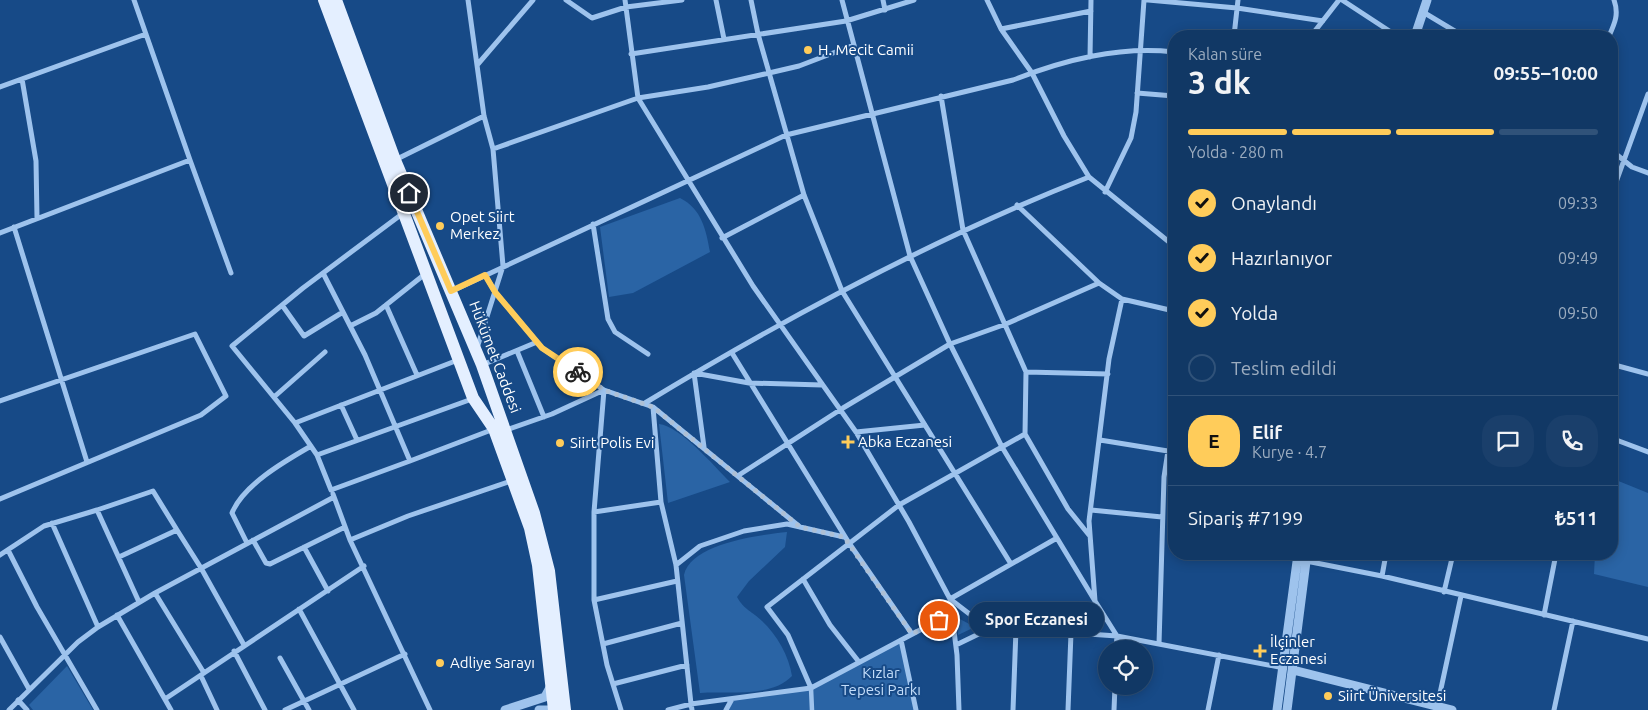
<!DOCTYPE html>
<html lang="tr">
<meta charset="utf-8">
<style>
:root{--surface:#113865;--page:#1a3f6b;--text:#f1f3f6;--muted:#9cacbf;--line:#305279;--accent:#ffcc5a}
body{margin:0;font-family:Ubuntu,sans-serif;background:var(--page);color:var(--text);height:100vh;display:flex;flex-direction:column;font-size:19px;white-space:nowrap}
*{box-sizing:border-box;margin:0}
p{font-size:16px;color:var(--muted)}
.icon{flex:none;width:28px;height:28px;fill:none;stroke:currentColor;stroke-width:2;stroke-linecap:round;stroke-linejoin:round}
.map{position:relative;flex:1;overflow:hidden}
.panel{position:absolute;left:1168px;top:30px;width:450px;height:530px;display:flex;flex-direction:column;background:var(--surface);border-radius:20px;box-shadow:0 2px 12px #0003,0 0 0 1px var(--line)}
.panel>*{flex:none}
.fabs{position:absolute;left:1098px;top:640px;display:grid;gap:10px}
.fabs a{display:grid;place-items:center;width:55px;height:55px;border-radius:50%;background:var(--surface);box-shadow:0 2px 12px #0003,0 0 0 1px var(--line);font-size:25px}
.pin{position:absolute;display:grid;place-items:center;width:42px;height:42px;color:#fff;margin:-21px;border:2px solid #fff;border-radius:50%;box-shadow:0 1px 5px #0007}
.courier{position:absolute;display:grid;place-items:center;width:50px;height:50px;margin:-25px;border:4px solid #ffcc5a;border-radius:50%;background:#fff;color:#222;box-shadow:0 1px 6px #0007}
.bubble{position:absolute;height:35px;border-radius:18px;background:var(--surface);box-shadow:0 2px 12px #0003,0 0 0 1px var(--line);font-size:16px;font-weight:600;line-height:35px;text-align:center}
.overview em{font-style:normal;font-weight:600}
.overview div{display:flex;flex-direction:column-reverse}
.overview{display:flex;align-items:center;justify-content:space-between;height:85px;padding:0 20px}
h1{font-size:32px;font-weight:600;line-height:38px}
.bar{display:grid;grid-template-columns:repeat(4,1fr);gap:8px 5px;align-content:center;height:60px;padding:0 20px}
.bar i{height:6px;border-radius:4px;background:var(--line)}
.bar .active{background:var(--accent)}
.bar p{grid-column:span 4}
.line{display:flex;align-items:center;gap:12px;padding:0 20px;border-top:1px solid var(--line)}
.line div{flex:1}
.round{display:grid;place-items:center;flex:none;width:52px;height:52px;border-radius:20px;background:var(--page)}
ol{padding:0 20px;list-style:none}
li{display:flex;align-items:center;gap:15px;height:55px}
li p{margin-inline-start:auto}
li .icon{padding:5px;border-radius:50%;background:var(--accent);color:#111;stroke-width:4}
li:last-child{color:var(--muted)}
li i{width:28px;height:28px;border:2px solid var(--line);border-radius:50%}
.map>svg:first-child{display:block}
.green{fill:#2a64a5}
.lines{fill:none;stroke-linecap:round;stroke-linejoin:round}
.pedestrian{stroke:#9ec3ed;stroke-width:4.5}
.minor{stroke:#9ec3ed;stroke-width:5}
.tertiary{stroke:#9ec3ed;stroke-width:9}
.primary{stroke:#e4efff;stroke-width:12}
.done{stroke:#aec0d5;stroke-width:5;stroke-dasharray:0 9}
.route{stroke:#ffcc5a;stroke-width:6}
.poi-dot{fill:#ffcc5a;stroke:#174a87;stroke-width:2}
.labels{text-anchor:middle;stroke-width:4;stroke-linejoin:round;paint-order:stroke}
.poi-label{font-size:15px;fill:#fff;stroke:#174a87;text-anchor:start}
.street-label{font-size:15px;fill:#fff;stroke:#174a87}
.park-label{font-size:15px;fill:#c3ddfa;stroke:#174a87}
</style>
<div class="map">
<svg width="1648" height="710" viewBox="0 0 1648 710">
<rect width="100%" height="100%" fill="#174a87"/>
<!-- green -->
<path class="green" d="M680,198C702,209 706,230 710,252L633,293L609,297L600,227Z
M659,424C680,426 714,466 730,482L668,503Z
M1611,478L1648,493V587L1594,574L1595,554H1611Z
M787,532L785,547L749,581L737,597C745,611 752,611 762,621C777,635 789,656 792,676C771,698 728,691 700,693L684,575C691,543 760,535 787,532Z
M956,617L975,627L958,635Z
M901,640L916,710H726L732,699L811,688Z
M67,666L93,710H33L29,705Z"/>
<g class="lines">
<!-- pedestrian -->
<path class="pedestrian" d="M811,688L812,710"/>
<!-- minor -->
<path class="minor" d="M134,0L190,160
M468,0L484,116L493,149L503,266L477,348
M566,0L592,18L626,7L682,0
M625,0L638,98L753,286L856,432L909,522L950,599L957,655L959,710
M716,0L724,39
M751,0L758,34L804,195L842,291L1011,564
M842,0L910,256L950,344L1002,447L1095,601
M883,0L885,10
M987,0L1001,29L1032,73L1064,136L1089,177L1174,246
M1148,0L1237,8L1323,21
M1342,0L1397,36
M1423,12L1463,36
M1001,29L1091,11
M1234,36L1238,0
M1311,36L1339,0
M1609,36C1615,23 1619,14 1614,0
M631,54L846,21L914,0
M1090,57L1091,0
M478,64L533,0
M22,79L36,161L37,218
M0,87L146,34
M1137,93L1174,96
M941,96L963,230L1026,372L1025,434L1068,509L1089,535
M493,149L638,98L708,87L769,73L799,66L854,45
M1611,150L1632,167L1648,173
M395,160L484,116
M1105,192L1131,138L1136,112L1144,0
M1611,196L1648,94
M1017,205L1099,283L1122,299L1174,311
M402,214L303,288L232,346L295,423L317,455L331,490L410,461
M593,224L608,319L615,332L648,354
M14,227L87,462
M0,233L190,160L231,273
M722,238L804,195
M323,273L365,355L410,461L494,429
M485,275L495,292L542,348L604,390L653,407L800,527
M452,291L786,135L1013,80C1064,60 1118,46 1174,52
M282,305L304,336L343,312
M386,305L417,375
M350,326L376,313L425,274
M517,351L544,417
M732,353L849,543L912,634
M1611,364L1648,374
M482,365L537,342
M1026,372L1108,374
M694,373L749,383L822,385
M694,373L704,447
M274,397L325,352
M0,401L195,334L226,396L201,415L0,499
M645,403C787,317 934,238 1089,177
M341,405L357,440
M653,407L661,502L676,565L691,704L811,688L952,613
M295,423L458,360
M506,430L552,414L604,390L594,512V600
M856,432L925,425
M1611,438L1648,452
M1100,440L1174,452
M317,455L472,399
M739,475L843,408L950,344L1006,324L1099,283
M333,494L350,540L430,710
M97,510L153,491L177,530
M1091,510L1162,517
M594,512L661,502
M52,523L98,627
M253,540L266,563L270,564L345,527
M350,540L408,516L511,481
M247,543L232,513C243,485 285,461 311,446
M304,547L328,591
M8,550L37,607L97,710
M0,555L44,526L97,510L139,602
M119,557L177,530L201,568L244,645
M1306,561L1382,576L1648,639
M676,565L700,546L744,531L787,524L844,537
M1382,576L1386,554
M803,579L830,625L859,662
M1444,592L1453,554
M155,593L204,673
M950,599L1057,538
M950,599L989,629
M299,609L354,710
M117,615L171,710
M1544,615L1556,554
M0,637L29,689
M901,640L916,710
M603,644L682,623
M1159,644L1164,477L1168,451
M956,645L989,629H1016L1117,636L1284,668
M1116,649L1117,636L1095,601L1089,521L1109,359L1122,299
M234,651L265,710
M280,658L309,710
M201,676L217,710
M613,684L687,665
M811,688L788,635L767,607L899,505L1025,434
M165,699L364,566
M18,700L27,710
M1437,707L1461,596
M9,710L78,642L98,627L155,593L334,497
M285,710L405,654
M621,710L607,665L594,600L677,581
M668,710L691,704L692,710
M726,710L732,699
M1013,710L1016,629
M1068,710L1071,633
M1114,710L1115,686
M1208,710L1219,655
M1554,710L1573,621"/>
<!-- tertiary -->
<path class="tertiary" d="M1415,36L1427,0
M1293,670L1452,710
M505,710L545,697L552,684
M539,710H549
M1277,710L1298,554
M1287,710L1307,554"/>
<!-- primary -->
<path class="primary" d="M324,0L473,398L494,429L530,528L538,565L554,710
M336,0L395,160L482,365L534,513L549,571L565,710"/>
</g>
<g class="lines">
<!-- done -->
<path class="done" d="M578,372L604,390L653,407L800,527L844,537L912,634L939,620"/>
<!-- route -->
<path class="route" d="M409,193L451,291L485,275L495,292L542,348L578,372"/>
</g>
<!-- markers -->
<g class="poi-dot">
<circle cx="808" cy="50" r="5"/>
<circle cx="440" cy="226" r="5"/>
<path d="M845.5 434.5h5v5h5v5h-5v5h-5v-5h-5v-5h5z"/>
<circle cx="560" cy="443" r="5"/>
<path d="M1257.5 643.5h5v5h5v5h-5v5h-5v-5h-5v-5h5z"/>
<circle cx="440" cy="663" r="5"/>
<circle cx="1328" cy="696" r="5"/>
</g>
<g class="labels">
<!-- poi labels -->
<g class="poi-label">
<text x="818" y="55">H. Mecit Camii</text>
<text x="450" y="222">Opet Siirt<tspan x="450" dy="17">Merkez</tspan></text>
<text x="858" y="447">Abka Eczanesi</text>
<text x="570" y="448">Siirt Polis Evi</text>
<text x="1270" y="647">İlçinler<tspan x="1270" dy="17">Eczanesi</tspan></text>
<text x="450" y="668">Adliye Sarayı</text>
<text x="1338" y="701">Siirt Üniversitesi</text>
</g>
<!-- street labels -->
<g class="street-label">
<text transform="translate(495 357) rotate(69)" y="5">Hükümet Caddesi</text>
</g>
<!-- park labels -->
<g class="park-label">
<text x="881" y="678">Kızlar<tspan x="881" dy="17">Tepesi Parkı</tspan></text>
</g>
</g>
</svg>
<div class="fabs">
<a><svg class="icon" aria-label="locate" viewBox="0 0 24 24"><circle cx="12" cy="12" r="6"/><path d="M12 2v4M12 18v4M2 12h4M18 12h4"/></svg></a>
</div>
<div class="pin" style="left:939px;top:620px;background:#ea580c"><svg class="icon" aria-label="bag" viewBox="0 0 24 24"><path d="M5 8h14l-1 12H6zM9 8a3 3 0 0 1 6 0"/></svg></div>
<div class="pin" style="left:409px;top:193px;background:#1f2937"><svg class="icon" aria-label="home" viewBox="0 0 24 24"><path d="M3 11l9-7 9 7M6 9v11h12V9"/></svg></div>
<div class="courier" style="left:578px;top:372px"><svg class="icon" aria-label="bike" viewBox="0 0 24 24"><circle cx="6" cy="16" r="4"/><circle cx="18" cy="16" r="4"/><path d="M6 16l4-8h5l3 8M10 8l3 8H6M13 5h3"/></svg></div>
<div class="bubble" style="left:969px;top:602px;width:135px">Spor Eczanesi</div>
<section class="panel">
<div class="overview"><div><h1>3 dk</h1><p>Kalan süre</p></div><em>09:55–10:00</em></div>
<div class="bar"><i class="active"></i><i class="active"></i><i class="active"></i><i></i><p>Yolda · 280 m</p></div>
<ol>
<li><svg class="icon" aria-label="check" viewBox="0 0 24 24"><path d="M5 12l5 5 9-10"/></svg>Onaylandı<p>09:33</p></li>
<li><svg class="icon" aria-label="check" viewBox="0 0 24 24"><path d="M5 12l5 5 9-10"/></svg>Hazırlanıyor<p>09:49</p></li>
<li><svg class="icon" aria-label="check" viewBox="0 0 24 24"><path d="M5 12l5 5 9-10"/></svg>Yolda<p>09:50</p></li>
<li><i></i>Teslim edildi</li>
</ol>
<div class="line" style="height:90px"><b class="round" style="background:var(--accent);color:#111">E</b><div><b>Elif</b><p>Kurye · 4.7</p></div><a class="round"><svg class="icon" aria-label="chat" viewBox="0 0 24 24"><path d="M4 5h16v11H9l-5 4z"/></svg></a><a class="round"><svg class="icon" aria-label="phone" viewBox="0 0 24 24"><path d="M5 4h4l2 5-3 2q2 4 5 5l2-3 5 2v4C11 20 4 13 5 4z"/></svg></a></div>
<div class="line" style="height:65px"><div>Sipariş #7199</div><b>₺511</b></div>
</section>
</div>
